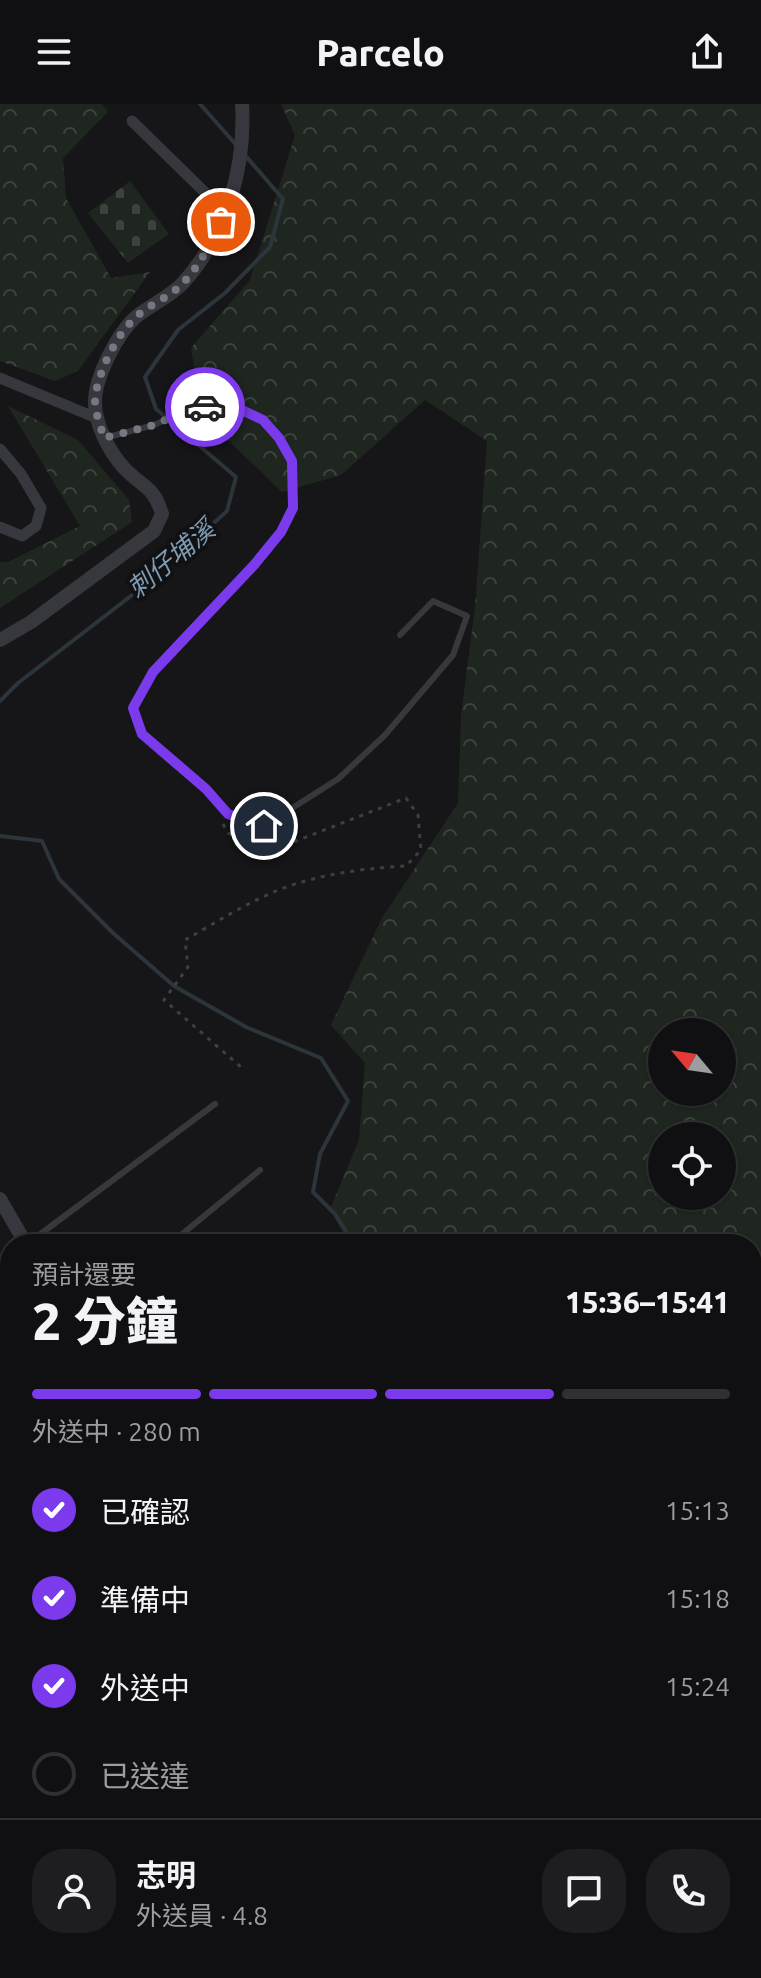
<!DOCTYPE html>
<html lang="zh-TW">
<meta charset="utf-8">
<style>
:root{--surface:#101012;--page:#1e1e20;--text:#f1f3f6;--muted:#9c9d9f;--line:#303032;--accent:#7c3aed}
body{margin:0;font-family:Ubuntu,"Noto Sans TC",sans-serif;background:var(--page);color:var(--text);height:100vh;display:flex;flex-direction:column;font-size:30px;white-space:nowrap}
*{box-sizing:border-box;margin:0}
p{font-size:26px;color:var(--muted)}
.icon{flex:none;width:44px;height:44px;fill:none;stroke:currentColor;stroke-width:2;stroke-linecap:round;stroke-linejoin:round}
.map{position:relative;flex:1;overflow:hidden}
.drawer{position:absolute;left:0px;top:1130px;width:762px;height:744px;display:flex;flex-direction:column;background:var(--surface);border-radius:32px 32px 0 0;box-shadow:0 2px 6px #0004,0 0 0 2px var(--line)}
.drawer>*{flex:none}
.needle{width:52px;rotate:299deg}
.fabs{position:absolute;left:648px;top:914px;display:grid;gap:16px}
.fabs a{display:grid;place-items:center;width:88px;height:88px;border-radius:50%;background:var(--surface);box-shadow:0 2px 6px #0004,0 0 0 2px var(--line);font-size:40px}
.pin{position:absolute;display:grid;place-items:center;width:68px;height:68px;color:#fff;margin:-34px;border:4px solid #fff;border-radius:50%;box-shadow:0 2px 8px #0007}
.courier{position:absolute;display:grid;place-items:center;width:80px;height:80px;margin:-40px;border:6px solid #7c3aed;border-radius:50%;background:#fff;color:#222;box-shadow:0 2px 10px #0007}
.summary em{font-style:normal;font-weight:800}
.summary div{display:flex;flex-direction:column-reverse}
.summary{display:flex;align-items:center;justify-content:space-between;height:136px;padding:0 32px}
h1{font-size:52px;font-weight:800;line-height:60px}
.bar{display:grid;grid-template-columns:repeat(4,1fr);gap:12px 8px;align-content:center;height:96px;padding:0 32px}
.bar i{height:10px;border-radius:6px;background:var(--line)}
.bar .active{background:var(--accent)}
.bar p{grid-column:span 4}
.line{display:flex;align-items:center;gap:20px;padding:0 32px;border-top:2px solid var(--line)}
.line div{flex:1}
.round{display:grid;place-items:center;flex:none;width:84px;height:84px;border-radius:32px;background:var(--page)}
ol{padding:0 32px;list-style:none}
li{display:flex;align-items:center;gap:24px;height:88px}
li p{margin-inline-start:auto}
li .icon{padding:8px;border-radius:50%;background:var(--accent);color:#fff;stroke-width:4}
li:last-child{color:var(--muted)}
li i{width:44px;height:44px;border:4px solid var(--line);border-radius:50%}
header{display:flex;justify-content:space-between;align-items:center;height:104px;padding:0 32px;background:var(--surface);font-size:36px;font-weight:800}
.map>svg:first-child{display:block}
.forest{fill:url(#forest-crowns);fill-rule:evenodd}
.cemetery{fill:url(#cemetery-stones)}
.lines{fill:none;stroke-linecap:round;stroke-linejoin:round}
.stream{stroke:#2c353c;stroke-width:4}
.path{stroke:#3d3f44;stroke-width:3;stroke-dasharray:4 6;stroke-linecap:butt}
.service{stroke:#37383d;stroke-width:6}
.minor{stroke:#37383d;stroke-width:11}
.tertiary{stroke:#37383d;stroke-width:14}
.done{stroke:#757880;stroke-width:8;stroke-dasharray:0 14.4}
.route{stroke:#7c3aed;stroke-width:10}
.labels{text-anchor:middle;stroke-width:8;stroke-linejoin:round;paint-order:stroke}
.water-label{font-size:26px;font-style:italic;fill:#7f9bb3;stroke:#111113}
</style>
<header><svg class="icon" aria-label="menu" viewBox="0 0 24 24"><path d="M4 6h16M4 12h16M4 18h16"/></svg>Parcelo<svg class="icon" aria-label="share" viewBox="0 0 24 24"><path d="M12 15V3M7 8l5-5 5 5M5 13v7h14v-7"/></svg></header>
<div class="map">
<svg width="761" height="1874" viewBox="0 0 761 1874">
<defs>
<pattern id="forest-crowns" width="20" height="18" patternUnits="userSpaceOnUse" patternTransform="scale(2)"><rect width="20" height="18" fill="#1e261f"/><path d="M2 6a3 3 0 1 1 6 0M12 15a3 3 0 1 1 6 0" fill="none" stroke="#3c433d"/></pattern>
<pattern id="cemetery-stones" width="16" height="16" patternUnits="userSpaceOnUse" patternTransform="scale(2)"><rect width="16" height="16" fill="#1e261f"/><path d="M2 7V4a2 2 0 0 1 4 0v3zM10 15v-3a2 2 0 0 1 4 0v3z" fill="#3c433d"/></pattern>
</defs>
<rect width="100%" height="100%" fill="#161618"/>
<!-- forest -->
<path class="forest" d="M0,0H102L108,8L63,54L66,94L111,174L150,168L78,267L55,277L0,257Z
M281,0H761V1328L752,1308V1140H349L330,1105L359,1036L365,959L331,921L382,814L458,699L461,611L475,503L487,337L425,296L341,371L282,388L201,310L191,244L250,176L295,31ZM662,928H722V988H662ZM662,1032H722V1092H662Z
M8,302L78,336L129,396L132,418L0,504V458H8L80,422Z"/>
<!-- cemetery -->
<path class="cemetery" d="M130,77L169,130L128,159L88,109Z"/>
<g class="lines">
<!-- stream -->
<path class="stream" d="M200,0L238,43
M0,597L18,579L149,478L227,407L236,373L156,305L145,273L178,226L225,189L270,143L283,95L244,50
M0,732L42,737L59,775L113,829L174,882L246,923L321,954L348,997L320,1050L313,1088L335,1110L354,1140
M0,1698L10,1705
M0,1811L10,1802
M752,1843L761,1845"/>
<!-- path -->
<path class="path" d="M223,720L228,729L255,741L281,743L406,694L418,711L421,746L406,762C372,764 335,768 302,778C262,789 220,816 185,836L188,863L164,896L241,963"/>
<!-- service -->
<path class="service" d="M104,334L154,321L195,303L224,304L244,307L263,316L279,334L292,357L293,404L281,428L254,461L153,568L133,604L142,630L206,685L228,710L264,722L338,675L385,631L453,551L467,512L433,497L400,531
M27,1140L215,1000
M170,1140L260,1066
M0,1481L10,1483
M417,1864L432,1874"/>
<!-- minor -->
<path class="minor" d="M132,17L225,108
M0,274L99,315
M0,345L21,370L41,404L36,422L22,432L0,423
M752,1832H761
M596,1864L607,1874
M517,1874L525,1864"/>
<!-- tertiary -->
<path class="tertiary" d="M0,536L31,518L154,427L162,410C154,382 142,383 124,364C109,347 95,321 95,298C95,273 118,228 137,212C151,201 169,193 182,180C226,132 246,64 242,0
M0,1095L26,1140
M340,1864L354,1874"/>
</g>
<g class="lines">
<!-- done -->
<path class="done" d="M205,303H195L154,321L104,334C101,323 95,309 95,297C96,272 116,231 135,214C148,201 168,194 181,181C199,163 210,141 221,118"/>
<!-- route -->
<path class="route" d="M205,303L244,307L263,316L279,334L292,357L293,404L281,428L254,461L153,568L133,604L142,630L206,685L228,710L264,722"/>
</g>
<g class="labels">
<!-- water labels -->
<g class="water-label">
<text transform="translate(171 455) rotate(-40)" y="9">刺仔埔溪</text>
</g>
</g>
</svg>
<div class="fabs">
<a><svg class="needle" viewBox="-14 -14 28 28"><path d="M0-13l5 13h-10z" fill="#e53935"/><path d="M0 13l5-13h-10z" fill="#9c9d9f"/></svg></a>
<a><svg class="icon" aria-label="locate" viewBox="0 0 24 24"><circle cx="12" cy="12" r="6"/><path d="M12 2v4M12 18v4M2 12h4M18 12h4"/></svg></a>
</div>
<div class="pin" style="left:221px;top:118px;background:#ea580c"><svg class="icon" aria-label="bag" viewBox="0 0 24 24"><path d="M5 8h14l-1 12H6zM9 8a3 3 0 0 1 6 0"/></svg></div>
<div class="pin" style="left:264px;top:722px;background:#1f2937"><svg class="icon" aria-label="home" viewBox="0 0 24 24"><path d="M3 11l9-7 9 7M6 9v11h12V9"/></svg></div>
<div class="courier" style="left:205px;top:303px"><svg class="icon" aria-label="car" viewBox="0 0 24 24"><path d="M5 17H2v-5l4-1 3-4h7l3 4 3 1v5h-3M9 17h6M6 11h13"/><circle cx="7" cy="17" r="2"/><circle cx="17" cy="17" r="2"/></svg></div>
<section class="drawer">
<div class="summary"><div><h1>2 分鐘</h1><p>預計還要</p></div><em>15:36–15:41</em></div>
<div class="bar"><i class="active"></i><i class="active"></i><i class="active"></i><i></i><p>外送中 · 280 m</p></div>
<ol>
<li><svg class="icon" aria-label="check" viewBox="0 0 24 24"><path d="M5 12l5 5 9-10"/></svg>已確認<p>15:13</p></li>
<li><svg class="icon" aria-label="check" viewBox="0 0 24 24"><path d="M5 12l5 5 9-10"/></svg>準備中<p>15:18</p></li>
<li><svg class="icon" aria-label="check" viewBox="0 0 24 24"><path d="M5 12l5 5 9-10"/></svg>外送中<p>15:24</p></li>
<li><i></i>已送達</li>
</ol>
<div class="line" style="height:144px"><a class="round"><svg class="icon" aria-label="person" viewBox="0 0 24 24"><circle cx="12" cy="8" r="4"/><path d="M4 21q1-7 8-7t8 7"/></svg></a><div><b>志明</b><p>外送員 · 4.8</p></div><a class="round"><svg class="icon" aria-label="chat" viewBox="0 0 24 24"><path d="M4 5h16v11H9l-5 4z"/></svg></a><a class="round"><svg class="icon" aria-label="phone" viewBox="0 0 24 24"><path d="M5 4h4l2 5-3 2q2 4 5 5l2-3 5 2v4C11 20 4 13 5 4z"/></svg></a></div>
</section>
</div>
